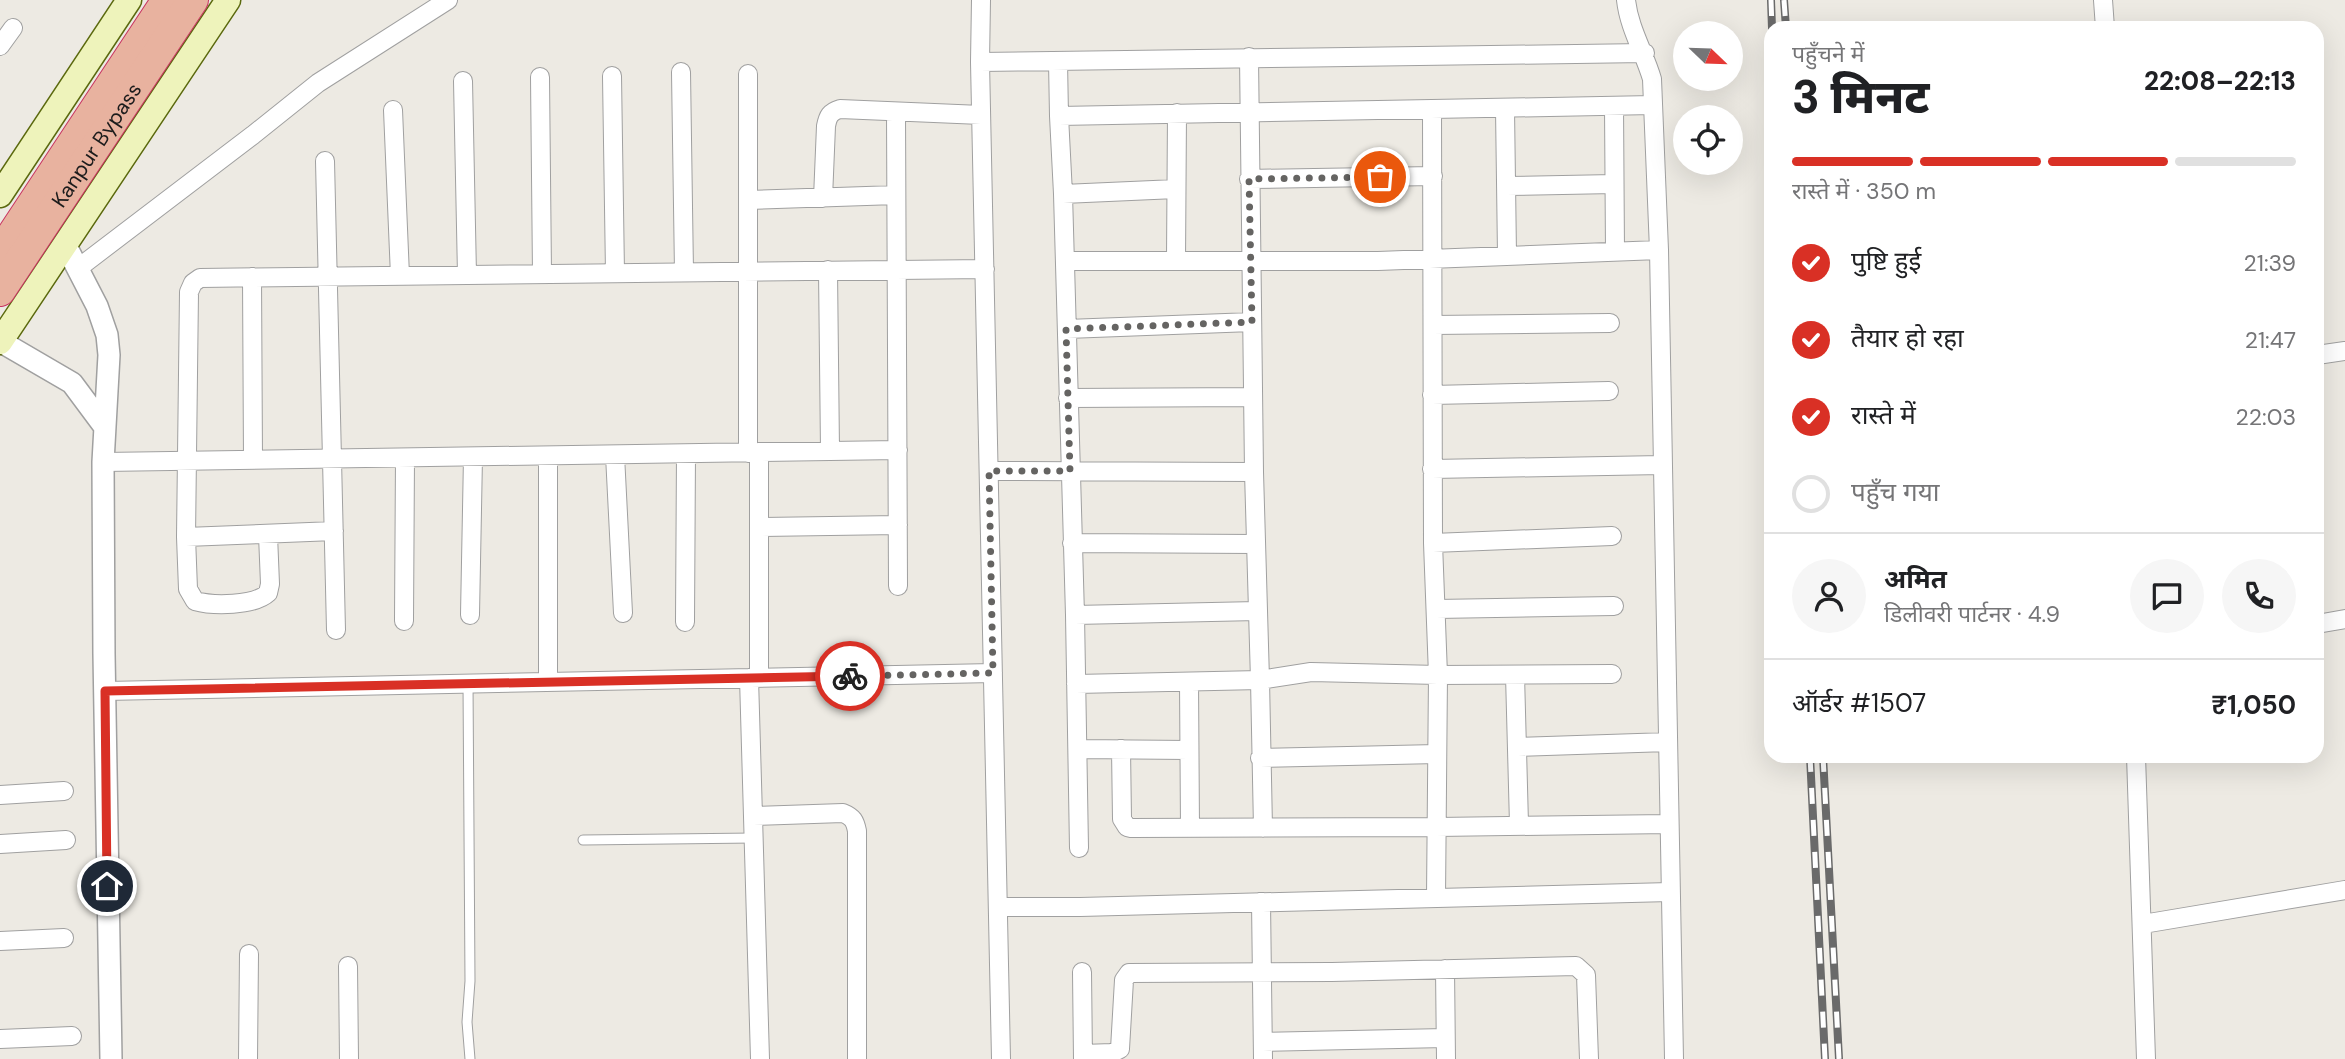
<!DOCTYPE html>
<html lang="hi">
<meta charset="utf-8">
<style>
:root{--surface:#fff;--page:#f6f6f6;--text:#202124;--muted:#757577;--line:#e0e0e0;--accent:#d93025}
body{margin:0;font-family:"DM Sans","Noto Sans Devanagari",sans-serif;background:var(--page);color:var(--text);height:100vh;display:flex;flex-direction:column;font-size:26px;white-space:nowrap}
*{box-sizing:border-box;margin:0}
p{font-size:23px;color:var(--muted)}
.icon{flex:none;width:38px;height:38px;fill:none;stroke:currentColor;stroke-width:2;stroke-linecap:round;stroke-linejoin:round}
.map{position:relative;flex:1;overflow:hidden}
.side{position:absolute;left:1764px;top:21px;width:560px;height:742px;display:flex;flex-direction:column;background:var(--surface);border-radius:21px;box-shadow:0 7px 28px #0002}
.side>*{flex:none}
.needle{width:46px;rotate:113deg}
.tools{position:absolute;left:1673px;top:21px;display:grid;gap:14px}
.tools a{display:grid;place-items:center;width:70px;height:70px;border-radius:50%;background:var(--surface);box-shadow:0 7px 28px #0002;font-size:35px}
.pin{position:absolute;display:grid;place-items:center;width:60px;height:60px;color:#fff;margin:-30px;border:4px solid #fff;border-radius:50%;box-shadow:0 2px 7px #0007}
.courier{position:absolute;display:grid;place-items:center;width:70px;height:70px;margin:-35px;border:5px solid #d93025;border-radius:50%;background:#fff;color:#222;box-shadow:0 2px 9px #0007}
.head em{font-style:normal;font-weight:800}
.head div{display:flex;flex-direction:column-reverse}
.head{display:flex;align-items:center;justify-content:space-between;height:119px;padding:0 28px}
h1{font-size:46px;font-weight:800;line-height:52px}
.bar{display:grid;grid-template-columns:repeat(4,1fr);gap:10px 7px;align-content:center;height:84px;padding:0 28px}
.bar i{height:9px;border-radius:5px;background:var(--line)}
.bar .selected{background:var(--accent)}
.bar p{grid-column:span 4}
.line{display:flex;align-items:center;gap:18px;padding:0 28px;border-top:2px solid var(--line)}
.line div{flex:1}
.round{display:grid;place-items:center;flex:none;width:74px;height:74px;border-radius:37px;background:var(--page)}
ol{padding:0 28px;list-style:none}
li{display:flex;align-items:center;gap:21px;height:77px}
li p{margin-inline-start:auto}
li .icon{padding:7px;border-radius:50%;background:var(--accent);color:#fff;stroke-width:4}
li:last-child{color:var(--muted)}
li i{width:38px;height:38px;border:4px solid var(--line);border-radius:50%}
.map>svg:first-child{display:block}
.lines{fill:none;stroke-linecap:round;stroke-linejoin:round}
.service-casing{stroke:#a0a0a0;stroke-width:11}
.minor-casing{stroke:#a0a0a0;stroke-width:20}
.tertiary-casing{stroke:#a0a0a0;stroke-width:24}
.secondary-casing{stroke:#5b690e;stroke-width:27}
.trunk-casing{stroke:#c83360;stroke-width:32}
.service{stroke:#fff;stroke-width:9}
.minor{stroke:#fff;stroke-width:18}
.tertiary{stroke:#fff;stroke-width:21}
.secondary{stroke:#eef3bb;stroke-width:24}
.trunk{stroke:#e8b29f;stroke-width:30}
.rail-casing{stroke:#6a6a6a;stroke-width:8}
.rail{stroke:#fff;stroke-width:5;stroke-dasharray:16;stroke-linecap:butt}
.done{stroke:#656462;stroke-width:7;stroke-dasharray:0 12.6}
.route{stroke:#d93025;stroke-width:9}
.labels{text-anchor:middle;stroke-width:5;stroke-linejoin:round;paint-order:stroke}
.street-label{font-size:21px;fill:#1c1c1c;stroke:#fff}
</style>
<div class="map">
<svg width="2345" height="1059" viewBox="0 0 2345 1059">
<rect width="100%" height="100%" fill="#edeae3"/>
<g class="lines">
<!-- service casing -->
<g class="service-casing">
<path id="service" d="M468,683L470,981L467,1022L470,1059
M583,840L754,838"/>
</g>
<!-- minor casing -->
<g class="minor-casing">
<path id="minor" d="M981,0L980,62L1001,1059
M1626,0C1629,28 1644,52 1652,79L1659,250L1674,1059
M2103,0L2105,28
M0,46L13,28
M1249,57L1254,472L1260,680L1311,672L1438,675L1436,897
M1058,61L1059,116
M980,62C1202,58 1423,57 1645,53
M681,72L684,272
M612,76L615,273
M540,77L542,274
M463,81L467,275
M1614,106L1615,252
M1505,109L1507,255
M393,110L400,276
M1432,110L1433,543L1438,675L1612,674
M896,112L898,586
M325,161L336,630
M1249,179L1433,176
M1506,186L1614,184
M1063,194L1176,189
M823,198L826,126C828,116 830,112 840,109L981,115
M748,200L896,195
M1176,260L1177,113
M1065,261H1378L1659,250
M77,269L253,135L318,83L448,0
M828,270L830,451
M252,277L253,460
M1433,325L1610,323
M1067,329L1252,322
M2317,355L2345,351
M1432,395L1609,391
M1068,398L1253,397
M748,453V74
M615,455L623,613
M103,462L898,450
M1432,469L1662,465
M989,471L1254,472
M759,527L898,525
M334,531L186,537L189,292L193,283L200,278L985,269
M186,537L188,589L195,601C213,606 254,606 268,593L270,584L268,535
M1072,543L1256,544
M1433,543L1612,536
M1436,609L1614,606
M470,615L473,457
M1075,615L1257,611
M404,621L405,458
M685,622L686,454
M2317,624L2345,619
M1515,675L1519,824
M759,677V452
M749,678L760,1059
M548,682V456
M1189,682L1190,828
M1076,684L1260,680L1263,828
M105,691L993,673
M1518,747L1668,742
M1078,749L1189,750
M1121,749L1122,819L1127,827L1131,828L1437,827L1669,824
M2136,756L2146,1059
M1260,758L1437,754
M0,795L64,791
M753,816L843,813C853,817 855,821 857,831V1059
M0,844L66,840
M1079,848L1075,615L1063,194L1059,116L1653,105
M1261,902L1263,1059
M998,907H1080L1670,892
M2143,924L2345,890
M0,941L64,938
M348,966L349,1059
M1445,969L1446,1059
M1082,972L1083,1059
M0,1039L72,1036
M1263,1042L1445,1038
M1083,1054L1112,1053L1120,1049L1124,980L1129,973L1332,972L1576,966L1586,975L1589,1059
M248,1059L249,954"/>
</g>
<!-- tertiary casing -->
<g class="tertiary-casing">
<path id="tertiary" d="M66,246L97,306L107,335L109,355L103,462L104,654L111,1059
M0,341L72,383L104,426"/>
</g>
<!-- secondary casing -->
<g class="secondary-casing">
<path id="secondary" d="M0,195L129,0
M0,342L228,0"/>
</g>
<!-- trunk casing -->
<g class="trunk-casing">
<g id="trunk">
<path d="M0,253L167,0"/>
<path id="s1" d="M0,291L193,0"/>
</g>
</g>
<!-- service -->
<use href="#service" class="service"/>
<!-- minor -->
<use href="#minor" class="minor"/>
<!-- tertiary -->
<use href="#tertiary" class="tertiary"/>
<!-- secondary -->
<use href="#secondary" class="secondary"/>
<!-- trunk -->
<use href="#trunk" class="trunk"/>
<!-- rail casing -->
<g class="rail-casing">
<path id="rail" d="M1771,0L1772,28
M1784,0L1786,28
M1810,756L1825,1059
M1823,756L1839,1059"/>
</g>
<!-- rail -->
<use href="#rail" class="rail"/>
</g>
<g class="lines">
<!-- done -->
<path class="done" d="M850,676L993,673L989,471H1070L1066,329L1252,322L1249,179L1380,177"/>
<!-- route -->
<path class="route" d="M107,886L105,691L850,676"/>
</g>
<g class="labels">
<!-- street labels -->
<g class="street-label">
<text dy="7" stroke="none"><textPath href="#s1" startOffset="175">Kanpur Bypass</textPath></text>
</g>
</g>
</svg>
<div class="tools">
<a><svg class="needle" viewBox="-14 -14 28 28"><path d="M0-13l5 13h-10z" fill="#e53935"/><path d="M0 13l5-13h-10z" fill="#757577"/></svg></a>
<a><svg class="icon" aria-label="locate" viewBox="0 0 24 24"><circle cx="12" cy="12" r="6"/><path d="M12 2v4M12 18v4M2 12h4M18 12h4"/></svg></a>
</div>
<div class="pin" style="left:1380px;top:177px;background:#ea580c"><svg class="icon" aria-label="bag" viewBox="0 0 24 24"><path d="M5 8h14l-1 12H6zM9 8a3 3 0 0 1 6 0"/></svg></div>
<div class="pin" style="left:107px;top:886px;background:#1f2937"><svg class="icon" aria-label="home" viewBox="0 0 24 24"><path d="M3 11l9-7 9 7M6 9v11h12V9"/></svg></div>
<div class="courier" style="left:850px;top:676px"><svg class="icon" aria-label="bike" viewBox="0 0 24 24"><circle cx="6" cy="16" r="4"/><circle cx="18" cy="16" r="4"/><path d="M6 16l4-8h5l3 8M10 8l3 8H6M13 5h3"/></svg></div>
<section class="side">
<div class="head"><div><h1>3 मिनट</h1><p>पहुँचने में</p></div><em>22:08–22:13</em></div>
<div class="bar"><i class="selected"></i><i class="selected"></i><i class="selected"></i><i></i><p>रास्ते में · 350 m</p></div>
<ol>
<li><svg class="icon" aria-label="check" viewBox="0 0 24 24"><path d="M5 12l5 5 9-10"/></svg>पुष्टि हुई<p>21:39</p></li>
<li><svg class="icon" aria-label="check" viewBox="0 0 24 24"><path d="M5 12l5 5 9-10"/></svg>तैयार हो रहा<p>21:47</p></li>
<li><svg class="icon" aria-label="check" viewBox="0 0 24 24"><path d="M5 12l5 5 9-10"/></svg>रास्ते में<p>22:03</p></li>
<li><i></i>पहुँच गया</li>
</ol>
<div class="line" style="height:126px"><a class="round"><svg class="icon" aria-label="person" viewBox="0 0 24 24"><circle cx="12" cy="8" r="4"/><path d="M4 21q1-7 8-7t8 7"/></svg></a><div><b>अमित</b><p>डिलीवरी पार्टनर · 4.9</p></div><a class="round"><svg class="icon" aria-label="chat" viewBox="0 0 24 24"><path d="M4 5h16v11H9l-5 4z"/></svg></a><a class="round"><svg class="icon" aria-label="phone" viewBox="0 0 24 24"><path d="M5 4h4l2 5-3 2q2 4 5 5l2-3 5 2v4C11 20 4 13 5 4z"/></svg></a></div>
<div class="line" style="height:91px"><div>ऑर्डर #1507</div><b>₹1,050</b></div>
</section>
</div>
